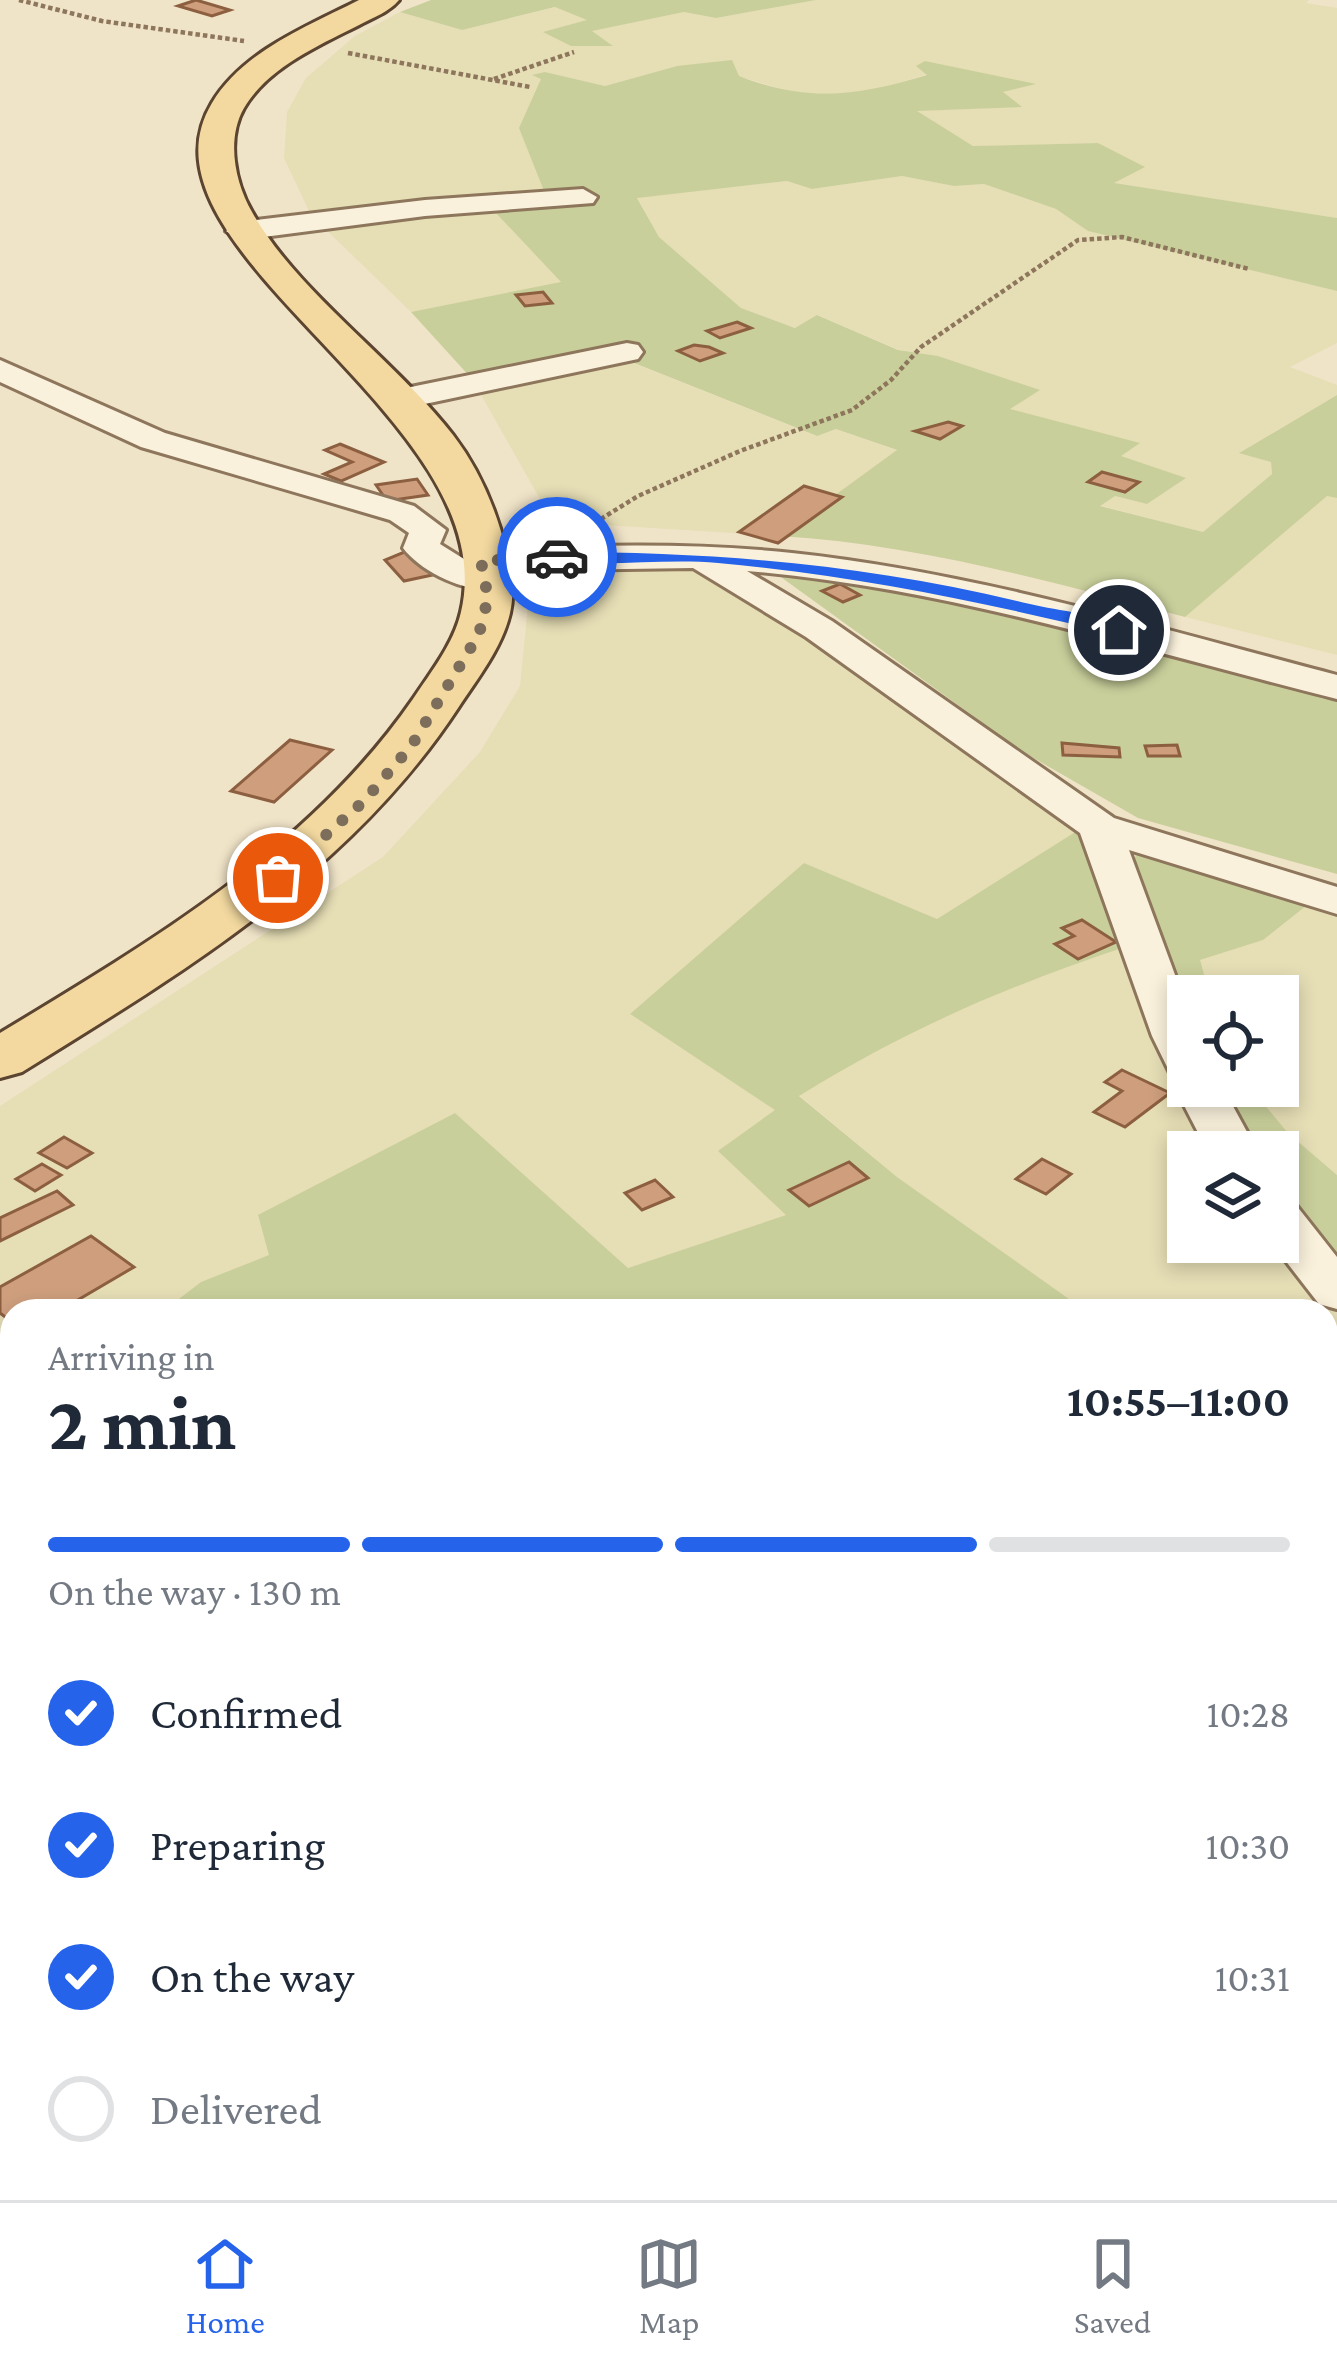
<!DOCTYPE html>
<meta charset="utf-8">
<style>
:root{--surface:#fff;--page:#f2f2f3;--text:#1f2937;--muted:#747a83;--line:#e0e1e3;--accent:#2563eb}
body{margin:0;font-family:"Crimson Pro",serif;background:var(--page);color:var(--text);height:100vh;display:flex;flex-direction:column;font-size:45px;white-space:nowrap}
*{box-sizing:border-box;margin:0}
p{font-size:39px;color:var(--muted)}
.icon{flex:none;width:66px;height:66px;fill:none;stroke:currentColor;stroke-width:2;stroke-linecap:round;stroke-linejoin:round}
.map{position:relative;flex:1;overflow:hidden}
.panel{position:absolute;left:0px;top:1299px;width:1338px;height:903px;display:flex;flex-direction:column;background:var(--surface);border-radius:36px 36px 0 0;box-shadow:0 6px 18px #0003}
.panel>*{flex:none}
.controls{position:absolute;left:1167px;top:975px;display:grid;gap:24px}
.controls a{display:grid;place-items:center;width:132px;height:132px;border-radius:0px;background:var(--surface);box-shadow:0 6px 18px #0003;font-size:60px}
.pin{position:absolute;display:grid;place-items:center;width:102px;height:102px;color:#fff;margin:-51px;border:6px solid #fff;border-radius:50%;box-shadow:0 3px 12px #0007}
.courier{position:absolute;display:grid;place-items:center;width:120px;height:120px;margin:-60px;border:9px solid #2563eb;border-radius:50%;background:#fff;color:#222;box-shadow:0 3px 15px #0007}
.overview em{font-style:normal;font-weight:700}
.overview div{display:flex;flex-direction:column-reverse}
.overview{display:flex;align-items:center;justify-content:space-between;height:204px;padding:0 48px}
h1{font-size:78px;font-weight:700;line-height:90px}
.bar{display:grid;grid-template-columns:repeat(4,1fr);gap:18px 12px;align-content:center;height:144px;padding:0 48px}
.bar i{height:15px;border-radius:9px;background:var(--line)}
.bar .on{background:var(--accent)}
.bar p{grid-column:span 4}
ol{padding:0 48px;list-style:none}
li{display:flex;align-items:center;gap:36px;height:132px}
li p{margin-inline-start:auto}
li .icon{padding:12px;border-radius:50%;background:var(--accent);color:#fff;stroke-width:4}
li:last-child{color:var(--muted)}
li i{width:66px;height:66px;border:6px solid var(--line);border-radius:50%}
.tab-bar{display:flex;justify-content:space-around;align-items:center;height:168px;border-top:3px solid var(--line);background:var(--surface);font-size:33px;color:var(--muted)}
.tab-bar a{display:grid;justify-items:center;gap:6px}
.tab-bar .on{color:var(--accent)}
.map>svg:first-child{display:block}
.farmland{fill:#e6deb5}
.green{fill:#c9cf9b}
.building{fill:#cf9f7d;stroke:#8d5f41;stroke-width:3}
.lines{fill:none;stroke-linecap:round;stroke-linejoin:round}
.minor-casing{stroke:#8d765c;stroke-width:6}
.major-casing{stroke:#5b4430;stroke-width:6}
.path{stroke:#8d765c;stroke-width:4.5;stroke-dasharray:4.5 3;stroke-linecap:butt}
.minor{fill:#faf1dc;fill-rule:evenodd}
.major{fill:#f3d9a0;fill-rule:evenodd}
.route{fill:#2563eb}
.done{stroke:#7c6e5b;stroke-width:12;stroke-dasharray:0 21.6}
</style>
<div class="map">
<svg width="1337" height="2200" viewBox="0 0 1337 2200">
<rect width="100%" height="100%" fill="#f0e4c8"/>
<!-- farmland -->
<path class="farmland" d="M816,0H1309L1306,3L1337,8V218L1111,183L1144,167L1098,143L973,146L915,111L1020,107L1001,92L1032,84L925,61L917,67L928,74L872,91L802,95L738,76L677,66L605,86L545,72L535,76L542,79L550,206L496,213L562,283L411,312L311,215L284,158L287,112L306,78L355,36L400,12L462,30L556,7L589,20L545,32L571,46L611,44L590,31L684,12L716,18Z
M902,176L954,186L984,184L1056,209L1088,231L1337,291V343L1290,367L1337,385V395L1240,452L1271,462L1272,474L1203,532L1098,505L1115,496L1147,504L1185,478L1120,456L1138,443L1009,409L1038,390L938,356L899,350L818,315L796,328L741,308L659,237L637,197L787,181L813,189Z
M603,351L816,436L836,429L898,451L779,536L572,523L548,513L472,379Z
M1327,495L1337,498V655L1185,617Z
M687,563L803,629L1080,829L937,919L804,863L631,1015L776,1110L787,1215L628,1268L455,1113L258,1216L270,1255L201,1282L163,1311H12V1425L0,1434V1106L383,857L480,752L520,686L528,605L546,577L582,564Z
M1311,902L1337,909V1175L1288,1133L1249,1086H1278V996H1210L1199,960L1263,940Z
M1131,945L1152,1015L1217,1152H1188V1242H1278V1233L1337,1312V1448L1326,1450V1311H1137L1125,1299L1108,1311H1086L897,1177L799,1095L887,1042L1040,975Z
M0,1775L12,1790V1886L0,1901Z
M1326,2020L1337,2022V2200H849L850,2190H1326Z
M0,2129H12V2190H298L294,2200H0Z"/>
<!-- green -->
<path class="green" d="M431,0H816L716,18L684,12L592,31L613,46H571L543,32L587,20L555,7L462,30L400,12Z
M732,60L739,76C808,103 857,96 927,75L916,66L925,61L1036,84L1003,92L1022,107L917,111L973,146L1098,143L1145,167L1114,183L1337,218V291L1088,231L1056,209L984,184L954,186L902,176L812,189L787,181L637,198L659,237L741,308L795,328L817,315L898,350L938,356L1040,390L1010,409L1140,443L1121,456L1186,478L1147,504L1115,496L1100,506L1203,532L1272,474L1271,462L1239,453L1337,395V498L1327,496L1185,617C1051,582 917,544 779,536L897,450L836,429L817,436L604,351L472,379L411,312L561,282L495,212L550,206L519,128L541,79L532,75L545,72L605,86L677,66Z
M767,567L1001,610L1337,698V874L1138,818L1023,752Z
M1080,829L1131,945C1010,985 909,1028 799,1096L897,1177L1086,1311H163L201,1282L269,1255L258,1215L455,1113L628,1268L786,1215L718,1151L775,1110L630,1014L804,863L937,919Z
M1136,846L1311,902L1263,940L1200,960L1210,996H1188V1011L1134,874Z
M1217,1086H1249L1288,1133L1337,1175V1274L1278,1189V1152H1255Z
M12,1425V1790L0,1775V1434Z
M1337,1448V1801L1326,1804L1337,1897V2022L1326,2020V1450Z
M12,1886V2129H0V1901Z
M298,2190H850L849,2200H294Z"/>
<!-- building -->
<path class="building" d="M196,0L230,10L212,16L178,6Z
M543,292L552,303L525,306L516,295Z
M737,322L751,328L720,338L707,331Z
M694,345L709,347L723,353L700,361L678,351Z
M948,422L962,426L940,439L915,431Z
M340,444L384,462L341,481L324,474L352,462L325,450Z
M1102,472L1139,482L1125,492L1088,482Z
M417,479L428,495L387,501L376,485Z
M804,486L842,497L778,543L739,532Z
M414,548L437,574L404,581L385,560Z
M840,584L860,595L843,602L822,591Z
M290,740L332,750L274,802L231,791Z
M1062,743L1119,748L1120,757L1063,755Z
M1177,745L1180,756H1148L1145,746Z
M1082,920L1116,942L1078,959L1055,944L1074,936L1062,928Z
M1122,1070L1170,1093L1125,1127L1094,1112L1122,1091L1105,1082Z
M64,1137L92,1153L67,1168L39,1153Z
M1042,1159L1071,1174L1046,1194L1016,1179Z
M849,1162L868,1178L809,1206L789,1190Z
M42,1164L61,1175L35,1191L16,1179Z
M655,1180L673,1197L642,1210L625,1193Z
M57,1191L73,1205L0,1241V1218Z
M91,1236L134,1267L59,1311H12V1322L0,1313V1287Z
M438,2190H520V2200H476V2193L438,2195Z
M530,2190H570L571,2198L530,2200Z"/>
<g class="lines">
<!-- minor casing -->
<g class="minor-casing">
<path id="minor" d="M583,189L597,197L593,203L425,216L240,240L226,231L240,222L425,200Z
M627,343L638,345L643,352L638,359L401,409L385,399L401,389Z
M0,360L165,433L414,506L446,530L440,544L464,559L481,550C585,545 689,542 792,553C977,573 1158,628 1337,675V699C1141,650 949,588 747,571L832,621L1114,818L1337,887V914L1129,850L1188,1010V1086H1222L1258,1152H1208L1174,1086L1180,1077L1171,1075L1152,1036L1080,833L806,637L693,568L495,571L503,580L498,588C468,595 421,572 403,548L409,533L390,520L141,447L0,382Z
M1278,1200L1296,1205L1337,1257V1309L1319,1304L1271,1242H1278Z"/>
</g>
<!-- major casing -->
<g class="major-casing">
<path id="major" d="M359,0H399C389,12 374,17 361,24C320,45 268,67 244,108C226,139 235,183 252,212C295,290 396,361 453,435C479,469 496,509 506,550C511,570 515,592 510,613C502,648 477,679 458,708C350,872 185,971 22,1072L0,1078V1033C152,941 310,848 413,699C431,672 454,643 461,612C507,417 122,252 212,103C243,51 308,26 359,0Z"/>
</g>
<!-- path -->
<path class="path" d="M19,0L102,21L244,41
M348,53L530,87
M494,79L574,52
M588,527L638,496L740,451L852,410L891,380L921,347L1078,240L1122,237L1249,269"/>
<!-- minor -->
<use href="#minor" class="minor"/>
<!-- major -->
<use href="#major" class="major"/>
</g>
<!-- route -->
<path class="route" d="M557,552C721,552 869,565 1030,604C1059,611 1101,614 1126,630L1119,635C982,602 859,576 718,563C663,558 606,568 552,560Z"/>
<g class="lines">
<!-- done -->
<path class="done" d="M278,878L364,801L412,745L479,634L488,598L481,561L557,557"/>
</g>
</svg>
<div class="controls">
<a><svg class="icon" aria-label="locate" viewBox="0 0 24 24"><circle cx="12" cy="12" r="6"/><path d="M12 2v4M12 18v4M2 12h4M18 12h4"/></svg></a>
<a><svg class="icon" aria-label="layers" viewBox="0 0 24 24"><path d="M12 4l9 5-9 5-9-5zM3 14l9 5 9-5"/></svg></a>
</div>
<div class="pin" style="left:278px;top:878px;background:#ea580c"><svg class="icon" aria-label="bag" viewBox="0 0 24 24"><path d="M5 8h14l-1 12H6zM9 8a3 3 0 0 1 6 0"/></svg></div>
<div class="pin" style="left:1119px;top:630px;background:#1f2937"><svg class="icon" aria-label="home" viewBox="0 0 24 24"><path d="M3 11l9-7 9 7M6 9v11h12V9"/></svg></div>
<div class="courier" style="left:557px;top:557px"><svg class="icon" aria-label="car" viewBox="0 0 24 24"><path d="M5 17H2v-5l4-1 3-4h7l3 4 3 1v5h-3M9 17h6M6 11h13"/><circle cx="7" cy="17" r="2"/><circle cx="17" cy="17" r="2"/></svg></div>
<section class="panel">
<div class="overview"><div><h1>2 min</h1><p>Arriving in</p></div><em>10:55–11:00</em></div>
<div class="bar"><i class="on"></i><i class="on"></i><i class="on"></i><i></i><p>On the way · 130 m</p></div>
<ol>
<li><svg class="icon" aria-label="check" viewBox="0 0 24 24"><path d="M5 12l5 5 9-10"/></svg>Confirmed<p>10:28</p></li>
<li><svg class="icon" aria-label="check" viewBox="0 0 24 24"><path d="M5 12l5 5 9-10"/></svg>Preparing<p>10:30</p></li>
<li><svg class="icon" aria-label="check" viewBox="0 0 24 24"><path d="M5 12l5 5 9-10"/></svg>On the way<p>10:31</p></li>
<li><i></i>Delivered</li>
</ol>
</section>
</div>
<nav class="tab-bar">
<a class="on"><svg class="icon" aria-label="home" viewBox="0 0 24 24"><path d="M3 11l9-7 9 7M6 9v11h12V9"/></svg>Home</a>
<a><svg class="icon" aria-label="map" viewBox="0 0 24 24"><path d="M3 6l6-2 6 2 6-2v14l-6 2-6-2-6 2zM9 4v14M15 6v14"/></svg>Map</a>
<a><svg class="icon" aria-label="saved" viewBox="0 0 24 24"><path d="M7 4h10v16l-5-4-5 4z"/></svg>Saved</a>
</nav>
